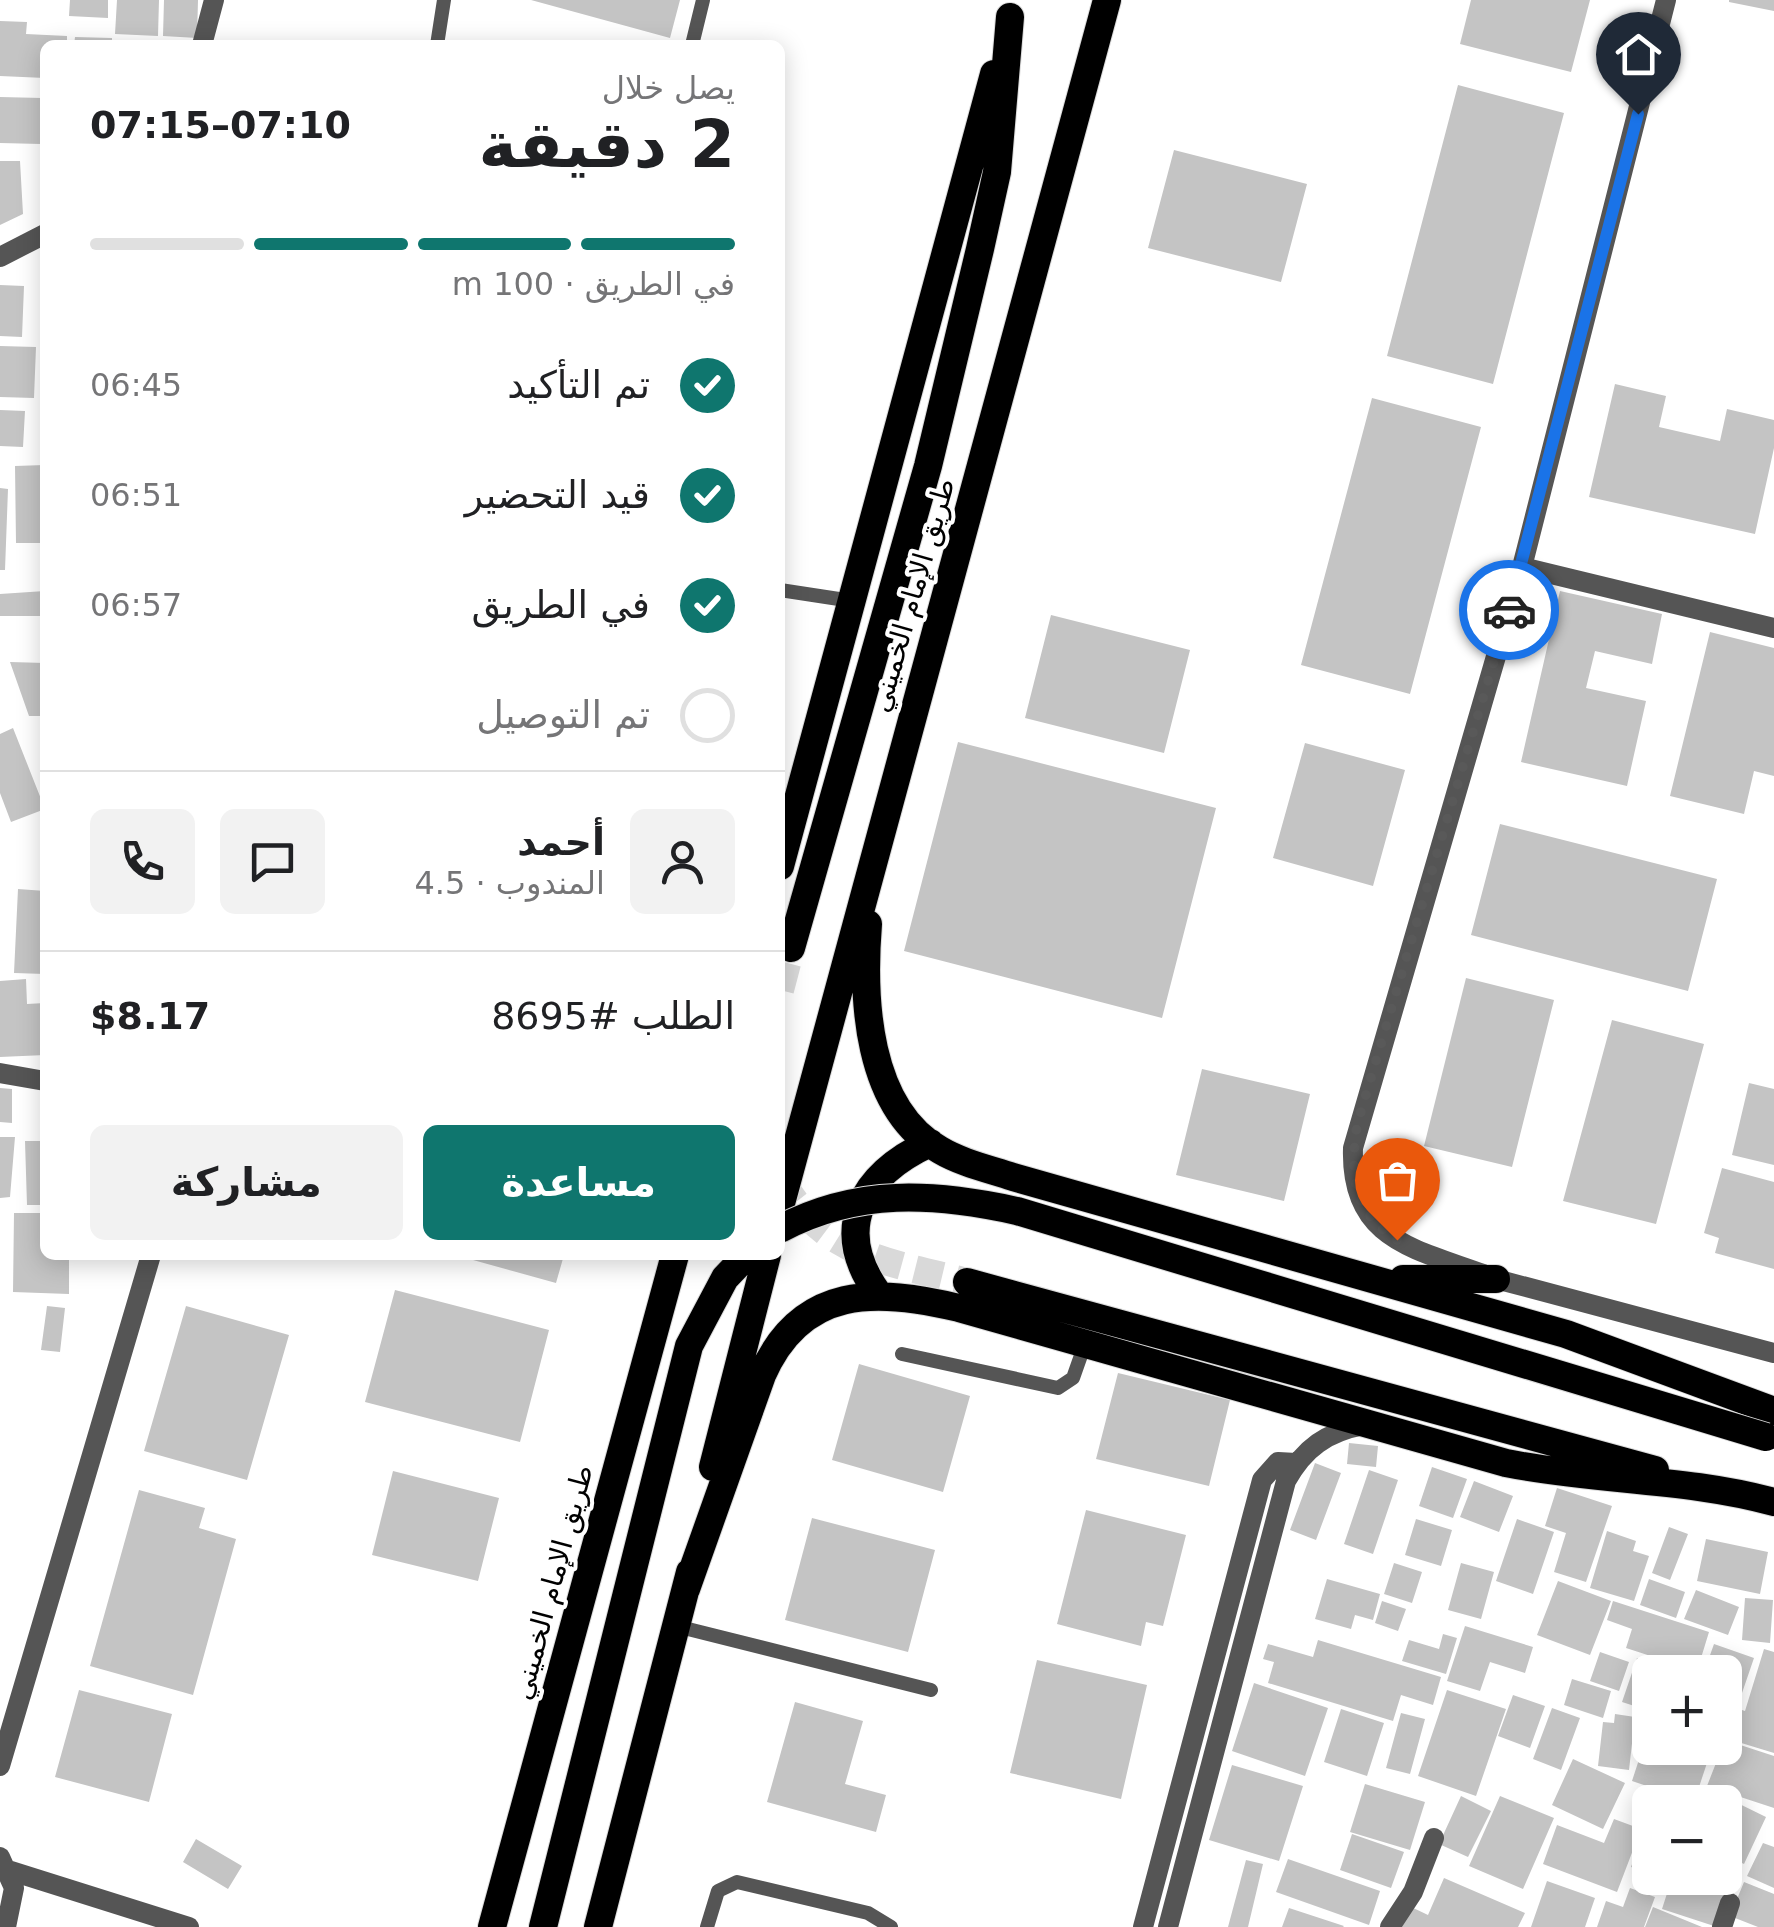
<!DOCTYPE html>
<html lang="ar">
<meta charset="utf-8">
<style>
:root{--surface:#fff;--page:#f2f2f2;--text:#202124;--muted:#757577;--line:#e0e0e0;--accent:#0f766e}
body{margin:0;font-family:"DejaVu Sans","Noto Sans Arabic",sans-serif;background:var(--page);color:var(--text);direction:rtl;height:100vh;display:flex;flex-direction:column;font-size:38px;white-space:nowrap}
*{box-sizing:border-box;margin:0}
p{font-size:32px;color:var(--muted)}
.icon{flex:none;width:55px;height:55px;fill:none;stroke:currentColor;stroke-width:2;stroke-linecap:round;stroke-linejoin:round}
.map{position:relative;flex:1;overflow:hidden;direction:ltr}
.drawer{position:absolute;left:40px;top:40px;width:745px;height:1220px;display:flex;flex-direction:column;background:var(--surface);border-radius:15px;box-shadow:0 5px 25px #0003;direction:rtl}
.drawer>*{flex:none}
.controls{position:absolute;left:1632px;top:1655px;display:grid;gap:20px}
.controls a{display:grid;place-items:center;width:110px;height:110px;border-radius:15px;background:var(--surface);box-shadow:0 5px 25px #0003;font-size:50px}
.pin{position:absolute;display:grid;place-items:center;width:85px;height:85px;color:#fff;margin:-102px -42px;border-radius:50% 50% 50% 0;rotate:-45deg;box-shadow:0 0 10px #0007}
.pin .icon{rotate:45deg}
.courier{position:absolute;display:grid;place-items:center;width:100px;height:100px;margin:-50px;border:8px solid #1a73e8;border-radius:50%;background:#fff;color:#222;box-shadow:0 2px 12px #0007}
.overview em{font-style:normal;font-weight:800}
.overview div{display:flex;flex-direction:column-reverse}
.overview{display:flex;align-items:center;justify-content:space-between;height:170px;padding:0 50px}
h1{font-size:65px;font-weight:800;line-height:75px}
.bar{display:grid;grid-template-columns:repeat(4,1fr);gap:15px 10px;align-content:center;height:120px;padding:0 50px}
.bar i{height:12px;border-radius:8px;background:var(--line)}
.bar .current{background:var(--accent)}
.bar p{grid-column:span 4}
.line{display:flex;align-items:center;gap:25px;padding:0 50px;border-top:2px solid var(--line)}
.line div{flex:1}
.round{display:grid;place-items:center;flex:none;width:105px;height:105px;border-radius:15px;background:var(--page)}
ol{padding:0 50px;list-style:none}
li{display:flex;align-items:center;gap:30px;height:110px}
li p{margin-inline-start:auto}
li .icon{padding:10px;border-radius:50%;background:var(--accent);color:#fff;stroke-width:4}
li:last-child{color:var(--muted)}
li i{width:55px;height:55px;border:5px solid var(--line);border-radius:50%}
.primary-button{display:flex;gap:20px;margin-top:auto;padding:20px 50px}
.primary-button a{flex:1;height:115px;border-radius:15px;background:var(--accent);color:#fff;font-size:40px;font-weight:800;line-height:115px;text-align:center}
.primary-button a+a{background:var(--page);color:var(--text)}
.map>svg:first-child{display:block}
.building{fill:#c4c4c4}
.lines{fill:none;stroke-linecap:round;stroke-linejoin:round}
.trunk-tunnel{stroke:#d9d9d9;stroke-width:28;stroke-dasharray:28 14;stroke-linecap:butt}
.trunk-casing{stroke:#dbdbdb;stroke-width:30}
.service{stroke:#555;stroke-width:14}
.minor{stroke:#555;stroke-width:20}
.tertiary{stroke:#555;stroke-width:20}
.trunk{stroke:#000;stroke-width:28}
.trunk-bridge-casing{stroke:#dbdbdb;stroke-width:30;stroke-linecap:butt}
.trunk-bridge{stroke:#000;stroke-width:28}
.done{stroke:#595959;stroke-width:10;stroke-dasharray:0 18}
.route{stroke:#1a73e8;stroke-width:12}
.labels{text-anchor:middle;stroke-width:8;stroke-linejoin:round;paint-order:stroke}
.street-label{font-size:28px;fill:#000;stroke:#fff}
</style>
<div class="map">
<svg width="1774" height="1927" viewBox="0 0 1774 1927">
<rect width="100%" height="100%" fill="#fff"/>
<!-- building -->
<path class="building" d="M70,0H108V18L69,16Z
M117,0H159L158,36L115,34Z
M164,0H198L197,38L163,36Z
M531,0H680L670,38Z
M1471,0H1590L1571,72L1460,44Z
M1729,0H1774V11L1729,2Z
M0,21L27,22L26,34L67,36V45H45V78L0,76Z
M75,37L112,38V45H74Z
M1458,85L1564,113L1493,384L1387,356Z
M0,97L42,98L41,144L0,143Z
M1174,150L1307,184L1281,282L1148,248Z
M0,161H20L23,214L0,225Z
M0,285L24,286L22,337L0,336Z
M0,346L36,347L34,398L0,397Z
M1615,384L1666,396L1659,427L1720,441L1727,409L1774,420V448L1755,534L1589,497Z
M1372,398L1481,427L1410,694L1301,665Z
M0,410L25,411L23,447L0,446Z
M45,465V543H16L15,466Z
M0,488L8,489L5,570H0Z
M45,591V616H0V594Z
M1560,591L1662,614L1652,664L1595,651L1586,688L1646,701L1627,786L1521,762Z
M1051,615L1190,650L1164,753L1025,718Z
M1710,632L1774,648V776L1754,771L1744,814L1670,796Z
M10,662L45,663V716H29Z
M13,728L45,809L11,822L0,793V734Z
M958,742L1216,808L1162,1018L904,951Z
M1305,743L1405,770L1373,886L1273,858Z
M1500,824L1717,879L1688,991L1471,935Z
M18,889L45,891V974L14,973Z
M1466,978L1554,1000L1512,1167L1424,1146Z
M26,979L27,1004L45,1003V1055L0,1057V981Z
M1612,1020L1704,1044L1656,1224L1563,1201Z
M1202,1069L1310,1094L1284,1201L1176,1175Z
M1749,1083L1774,1089V1165L1732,1155Z
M0,1088L12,1089V1123L0,1122Z
M40,1097H45V1205H27L25,1141H41Z
M0,1137H15L10,1197L0,1198Z
M1722,1168L1774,1182V1269L1715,1253L1719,1238L1704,1233Z
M14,1213H45V1255H69V1294L13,1292Z
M455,1255H564L556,1283Z
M395,1290L549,1330L520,1442L365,1402Z
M47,1306L65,1308L60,1352L41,1350Z
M186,1306L289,1335L247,1480L144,1451Z
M859,1364L970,1396L943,1492L832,1460Z
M1118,1373L1230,1400L1209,1486L1096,1459Z
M1349,1443L1378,1446L1376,1467L1347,1464Z
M1315,1463L1341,1473L1316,1540L1290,1530Z
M1432,1467L1467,1479L1453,1518L1419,1506Z
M1369,1470L1398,1480L1373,1554L1344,1544Z
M393,1471L499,1498L478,1581L372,1555Z
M1474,1481L1513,1496L1499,1532L1460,1517Z
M1557,1488L1612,1506L1586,1582L1554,1572L1566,1533L1545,1526Z
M139,1490L205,1508L199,1528L236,1539L193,1695L90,1666Z
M1086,1510L1186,1535L1163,1626L1146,1622L1141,1646L1057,1624Z
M812,1518L935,1550L908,1652L785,1620Z
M1416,1519L1452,1530L1441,1566L1405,1555Z
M1517,1519L1554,1532L1533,1594L1496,1581Z
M1669,1527L1688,1534L1670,1580L1652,1573Z
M1607,1531L1636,1541L1633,1551L1649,1556L1634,1601L1590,1588Z
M1706,1539L1768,1552L1760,1594L1697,1581Z
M1394,1563L1422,1572L1412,1603L1384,1594Z
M1461,1563L1494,1572L1481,1619L1448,1610Z
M1327,1579L1380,1594L1373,1620L1355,1615L1351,1629L1315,1619Z
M1649,1579L1685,1592L1676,1618L1640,1605Z
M1558,1581L1611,1601L1590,1655L1537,1635Z
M1696,1590L1739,1607L1728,1635L1684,1619Z
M1745,1598L1773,1600L1770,1643L1742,1640Z
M1382,1601L1406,1609L1398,1631L1375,1623Z
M1613,1601L1709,1632L1697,1671L1626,1648L1632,1629L1607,1620Z
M1465,1626L1533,1647L1525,1673L1490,1662L1480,1691L1447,1681Z
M1443,1634L1457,1638L1446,1674L1402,1661L1409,1640L1439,1649Z
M1318,1640L1441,1677L1433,1705L1401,1695L1393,1721L1268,1683L1274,1662L1263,1659L1268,1644L1313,1657Z
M1714,1644L1754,1658L1742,1693L1729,1688L1725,1699V1672H1704Z
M1764,1649L1774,1652V1753L1725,1738L1730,1706L1745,1711Z
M1600,1652L1629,1662L1619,1691L1590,1681Z
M1637,1658L1678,1672H1650V1711L1622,1702Z
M1037,1660L1147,1685L1121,1799L1010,1773Z
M1572,1679L1611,1691L1603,1718L1564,1705Z
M1254,1683L1328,1708L1305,1776L1232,1751Z
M79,1690L172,1714L149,1802L55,1777Z
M1447,1690L1506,1709L1476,1796L1418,1776Z
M1513,1695L1545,1706L1530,1748L1498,1736Z
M795,1702L863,1721L845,1784L886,1795L876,1832L767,1802Z
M1552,1708L1580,1718L1561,1770L1533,1759Z
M1341,1709L1384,1723L1367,1776L1324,1762Z
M1401,1713L1425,1719L1410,1774L1386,1768Z
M1615,1714L1635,1717L1629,1770L1598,1766L1603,1722L1614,1723Z
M1649,1729L1650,1748H1712L1694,1802L1632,1781Z
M1725,1740L1774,1756V1808L1707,1786Z
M1573,1759L1625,1783L1603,1829L1552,1805Z
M1232,1765L1303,1786L1279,1861L1209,1840Z
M1365,1784L1425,1802L1410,1850L1350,1832Z
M1715,1792L1766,1817L1744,1864L1725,1855V1802H1710Z
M1461,1796L1491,1811L1468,1857L1439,1844Z
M1500,1796L1554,1818L1523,1889L1469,1866Z
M1614,1819L1641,1829L1617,1892L1543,1864L1557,1825L1604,1843Z
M1645,1827L1650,1829V1873L1631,1867Z
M1352,1834L1404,1852L1391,1888L1340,1870Z
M196,1839L242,1866L228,1889L183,1862Z
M1763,1843L1774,1847V1888L1747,1876Z
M1288,1859L1380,1891L1369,1925L1276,1892Z
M1246,1860L1263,1864L1248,1927H1228Z
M1725,1864L1734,1867L1714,1926L1662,1909L1671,1881L1665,1878H1725Z
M1444,1878L1525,1913L1518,1927H1397L1407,1905L1428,1915Z
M1547,1881L1595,1898L1585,1927H1531Z
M1744,1882L1774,1894V1927H1758L1730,1916Z
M1630,1888L1655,1897L1644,1927H1597L1606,1901L1623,1907Z
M1653,1907L1702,1927H1645Z
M1289,1908L1344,1926L1343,1927H1282Z"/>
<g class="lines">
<!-- trunk-tunnel -->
<path class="trunk-tunnel" d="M780,990L791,948
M780,1179C824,1256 888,1262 967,1282"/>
<!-- trunk casing -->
<g class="trunk-casing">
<path id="trunk" d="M780,866L994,74
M868,924C862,998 866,1108 940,1150C962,1163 989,1169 1013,1177L1566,1334L1774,1411
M791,948L928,466L980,249L997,172L1010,17
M780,1207L1107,0
M1403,1279H1496
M967,1282L1655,1470
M879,1295C830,1228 863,1174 930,1143
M713,1467L767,1255
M686,1589L762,1375C801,1285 877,1288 959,1308L1506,1463C1595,1481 1687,1478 1774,1502
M492,1927L675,1255
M543,1927L689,1346L725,1278L747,1255
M598,1927L690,1572"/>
</g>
<!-- service -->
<path class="service" d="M437,45L444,0
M692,45L703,0
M780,590L852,601
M902,1354L1058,1388L1073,1378L1085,1344
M676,1626L931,1690
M707,1927L718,1891L737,1882L868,1913L891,1927"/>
<!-- minor -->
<path class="minor" d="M202,45L214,0
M0,257L45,234
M1522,567L1774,628
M0,1073L45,1081
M1483,1274C1412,1248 1350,1239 1353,1148L1522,567L1666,0
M0,1766L151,1255
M1390,1927L1413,1892L1434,1838
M1722,1927L1730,1903"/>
<!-- tertiary -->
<path class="tertiary" d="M1496,1279L1774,1353
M0,1857L14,1888L6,1927
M8,1870L189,1927
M1143,1927L1262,1480L1278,1462L1296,1463
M1168,1927L1286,1481C1304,1448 1327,1432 1364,1425"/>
<!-- trunk -->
<use href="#trunk" class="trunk"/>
<!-- trunk-bridge casing -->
<g class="trunk-bridge-casing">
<path id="trunk-bridge" d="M780,1229C857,1188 934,1193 1017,1211L1766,1437"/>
</g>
<!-- trunk-bridge -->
<use href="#trunk-bridge" class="trunk-bridge"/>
</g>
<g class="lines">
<!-- done -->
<path class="done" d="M1397,1240C1352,1211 1350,1175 1357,1125L1509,610"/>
<!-- route -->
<path class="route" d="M1509,610L1638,114"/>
</g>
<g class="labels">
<!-- street labels -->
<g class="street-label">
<text transform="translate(912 595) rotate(-74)" y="10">طريق الإمام الخميني</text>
<text transform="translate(552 1582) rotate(-75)" y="10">طريق الإمام الخميني</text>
</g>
</g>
</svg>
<div class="controls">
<a>+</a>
<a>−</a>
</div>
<div class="pin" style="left:1397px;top:1240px;background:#ea580c"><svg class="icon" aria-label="bag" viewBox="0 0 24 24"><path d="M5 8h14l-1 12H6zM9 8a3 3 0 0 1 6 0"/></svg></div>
<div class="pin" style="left:1638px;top:114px;background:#1f2937"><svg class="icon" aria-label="home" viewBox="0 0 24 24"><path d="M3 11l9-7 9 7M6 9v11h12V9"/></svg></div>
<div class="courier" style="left:1509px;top:610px"><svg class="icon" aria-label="car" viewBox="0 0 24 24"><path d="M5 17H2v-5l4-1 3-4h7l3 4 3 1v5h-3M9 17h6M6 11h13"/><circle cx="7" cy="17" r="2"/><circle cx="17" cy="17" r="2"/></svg></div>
<section class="drawer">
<div class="overview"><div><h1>2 دقيقة</h1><p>يصل خلال</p></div><em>07:10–07:15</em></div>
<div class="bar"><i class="current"></i><i class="current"></i><i class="current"></i><i></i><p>في الطريق · 100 m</p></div>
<ol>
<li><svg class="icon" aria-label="check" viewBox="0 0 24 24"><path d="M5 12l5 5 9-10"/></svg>تم التأكيد<p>06:45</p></li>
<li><svg class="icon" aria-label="check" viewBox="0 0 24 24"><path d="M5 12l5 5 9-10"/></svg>قيد التحضير<p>06:51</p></li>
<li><svg class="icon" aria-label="check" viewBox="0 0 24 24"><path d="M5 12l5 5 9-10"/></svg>في الطريق<p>06:57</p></li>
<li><i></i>تم التوصيل</li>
</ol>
<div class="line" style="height:180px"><a class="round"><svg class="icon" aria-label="person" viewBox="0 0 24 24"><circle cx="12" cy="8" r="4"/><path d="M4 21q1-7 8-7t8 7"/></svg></a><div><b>أحمد</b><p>المندوب · 4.5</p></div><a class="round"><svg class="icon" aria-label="chat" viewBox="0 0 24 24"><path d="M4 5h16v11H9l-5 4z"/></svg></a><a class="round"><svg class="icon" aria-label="phone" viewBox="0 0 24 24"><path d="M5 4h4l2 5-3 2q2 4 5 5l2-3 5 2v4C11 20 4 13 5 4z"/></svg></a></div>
<div class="line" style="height:130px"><div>الطلب #8695</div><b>$8.17</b></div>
<div class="primary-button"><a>مساعدة</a><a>مشاركة</a></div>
</section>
</div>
